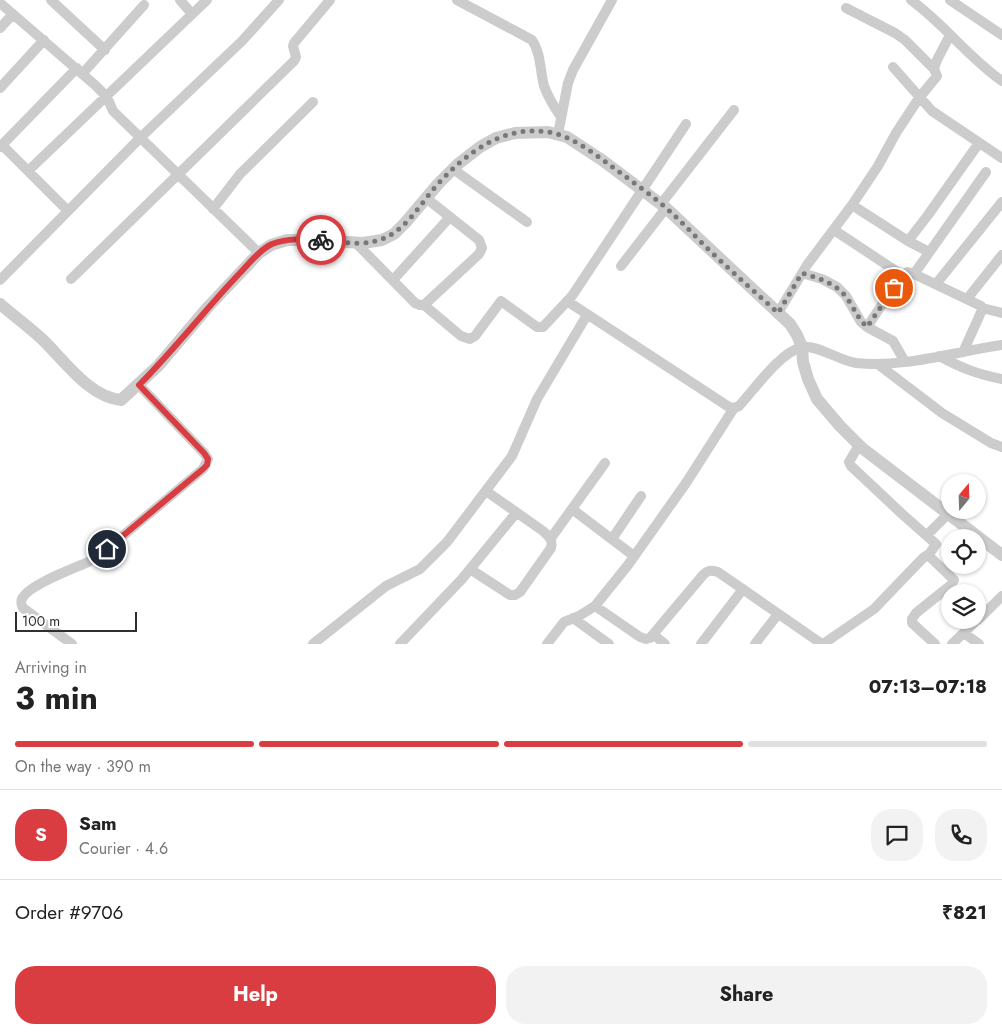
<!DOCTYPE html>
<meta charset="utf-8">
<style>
:root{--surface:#fff;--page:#f2f2f2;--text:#222;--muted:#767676;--line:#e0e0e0;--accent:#d93d41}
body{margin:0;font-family:Jost,sans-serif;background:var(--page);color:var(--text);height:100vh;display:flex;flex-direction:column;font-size:19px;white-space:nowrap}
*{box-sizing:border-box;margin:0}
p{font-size:16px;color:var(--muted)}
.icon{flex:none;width:28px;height:28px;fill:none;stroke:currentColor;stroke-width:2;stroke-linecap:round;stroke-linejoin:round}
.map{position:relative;height:644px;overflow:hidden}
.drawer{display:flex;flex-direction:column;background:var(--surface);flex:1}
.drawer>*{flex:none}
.needle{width:32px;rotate:19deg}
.tools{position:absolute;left:941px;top:474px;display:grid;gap:10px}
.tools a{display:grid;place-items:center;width:45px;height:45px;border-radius:50%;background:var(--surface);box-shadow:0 1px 4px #0004;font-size:25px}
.scale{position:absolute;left:15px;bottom:12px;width:122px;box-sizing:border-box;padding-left:5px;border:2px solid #2f2f2f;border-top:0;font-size:14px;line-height:18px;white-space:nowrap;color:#2f2f2f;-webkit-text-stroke:4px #fff;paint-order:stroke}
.pin{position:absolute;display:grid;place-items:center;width:42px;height:42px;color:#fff;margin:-21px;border:2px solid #fff;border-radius:50%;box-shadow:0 1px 5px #0007}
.courier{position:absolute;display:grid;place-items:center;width:50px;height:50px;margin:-25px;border:4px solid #d93d41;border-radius:50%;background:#fff;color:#222;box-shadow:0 1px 6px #0007}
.head em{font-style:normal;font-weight:700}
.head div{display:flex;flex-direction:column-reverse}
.head{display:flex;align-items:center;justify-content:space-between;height:85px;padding:0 15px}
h1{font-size:32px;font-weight:700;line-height:38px}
.bar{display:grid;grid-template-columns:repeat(4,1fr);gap:8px 5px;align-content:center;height:60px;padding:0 15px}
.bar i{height:6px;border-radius:4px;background:var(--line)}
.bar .selected{background:var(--accent)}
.bar p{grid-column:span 4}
.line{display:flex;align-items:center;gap:12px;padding:0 15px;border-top:1px solid var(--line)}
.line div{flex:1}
.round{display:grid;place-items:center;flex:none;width:52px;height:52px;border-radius:20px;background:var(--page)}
.cta{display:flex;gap:10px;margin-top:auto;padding:10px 15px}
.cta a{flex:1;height:58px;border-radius:20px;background:var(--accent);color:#fff;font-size:20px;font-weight:700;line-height:58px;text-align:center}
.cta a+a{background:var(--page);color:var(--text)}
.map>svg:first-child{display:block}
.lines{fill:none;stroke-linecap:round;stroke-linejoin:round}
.minor{stroke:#ccc;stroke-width:10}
.tertiary{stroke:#ccc;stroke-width:12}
.done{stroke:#787878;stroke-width:5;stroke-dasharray:0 9}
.route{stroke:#d93d41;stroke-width:6}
</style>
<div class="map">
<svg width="1002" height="644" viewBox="0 0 1002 644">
<rect width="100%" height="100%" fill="#fff"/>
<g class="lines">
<!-- minor -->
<path class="minor" d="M51,0L105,50
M180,0L192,14
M457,0L532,40C541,53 540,71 544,86C548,97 554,107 561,117
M911,0C944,24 969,58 1002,81
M950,0L1002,35
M0,3L95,85L107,97L113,111L259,253
M0,28L13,14
M893,67L932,111L1002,158
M934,69L937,60L950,35
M83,73L144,5
M0,88L44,40
M558,134L568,83L573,70L612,0
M2,145L68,211
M0,147L77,68
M453,169L527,222
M28,171L207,0
M661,204L734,110
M852,205L908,241L929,252
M213,209L240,174L313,102
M834,230L902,275
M908,241L928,215L979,143
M356,243L415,303L420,305H424L479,254L482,248L479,240L426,198
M621,266L666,208
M802,273L822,279L837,287L846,296L861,322L867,327L893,341L905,362
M914,274L986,172
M71,279L294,61L296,57L293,46L294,43L330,0
M0,280L140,138L242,41L279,0
M393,280L450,217
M936,284L1002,202
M967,299L1002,255
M567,301L729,407L734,408L739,406C754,390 780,352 802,347C816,344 840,361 856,363C905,368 953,352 1002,345
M424,305L461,336L470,339L475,336L501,301L537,327H543L572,296L686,124
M982,308L1002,313
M778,313L807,265L852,205L878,166L896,133L919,98L937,76L934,69L905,40L895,33L846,8
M867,327L902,275L908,272L912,273L981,306L982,310L964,350
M939,356C962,368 976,374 1002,379
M879,365L942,413L991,443L1002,447
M859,445L849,462L851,466L901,513L936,544L930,553L929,556L954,580L951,585L916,613L912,619V623L935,644
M572,509L634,556
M927,535L948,514
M551,538L605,463
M612,539L641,496
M470,569L510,595H515L520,592L551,548C553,539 549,537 543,531L486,491
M595,606L640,637L646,639L650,638L703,575C708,570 711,570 718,572L822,644
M573,618L609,644
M978,620L1002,596
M964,633L979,644
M654,635L665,644
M72,644L23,608C21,604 20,601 23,597C31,584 73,569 88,562C95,558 101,553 107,549L203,469L208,459L204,453L139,385
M313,644L386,586L420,569L447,542L512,456L537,399L587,315
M400,644L462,579L516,513
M547,644L564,622L579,616L595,606L628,565L686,483L734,408
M701,644L743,589
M755,644L778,614
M823,644L874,609L923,558L929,554
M952,644L977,620"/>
<!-- tertiary -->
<path class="tertiary" d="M0,304C14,316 29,327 42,339C64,360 89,397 121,400L158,366L208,307L259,253L271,245L287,240H316L363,243L382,240L394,234L405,223L438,184L458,164L480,147L496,138L515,133L548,132L567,137L602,160L666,208L790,324L797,335L802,347L803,362L808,379L817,399L840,426L862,448L1002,555"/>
</g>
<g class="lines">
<!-- done -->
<path class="done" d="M321,240C335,241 349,244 363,243C401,241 415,210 437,185C466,153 503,125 548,132C573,136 594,154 614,168C631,181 649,193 665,207C681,221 694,235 708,249C731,271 755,292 778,313L802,273C821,279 838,284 849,301C855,311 859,319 867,327L894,288"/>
<!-- route -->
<path class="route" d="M107,549L203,469L207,465L208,459L204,453L139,385C174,350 204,311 238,275C248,265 259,250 272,244C287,238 306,239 321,240"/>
</g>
</svg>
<div class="tools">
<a><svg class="needle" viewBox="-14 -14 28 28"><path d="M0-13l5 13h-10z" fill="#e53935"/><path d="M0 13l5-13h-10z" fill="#767676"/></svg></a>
<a><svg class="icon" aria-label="locate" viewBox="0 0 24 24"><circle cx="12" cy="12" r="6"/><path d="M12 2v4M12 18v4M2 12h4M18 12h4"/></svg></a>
<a><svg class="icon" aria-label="layers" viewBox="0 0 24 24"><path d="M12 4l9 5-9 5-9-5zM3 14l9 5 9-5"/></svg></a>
</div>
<div class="scale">100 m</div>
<div class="pin" style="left:894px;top:288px;background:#ea580c"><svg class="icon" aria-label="bag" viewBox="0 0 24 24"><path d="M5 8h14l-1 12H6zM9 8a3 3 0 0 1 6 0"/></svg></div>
<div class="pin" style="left:107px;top:549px;background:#1f2937"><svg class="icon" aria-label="home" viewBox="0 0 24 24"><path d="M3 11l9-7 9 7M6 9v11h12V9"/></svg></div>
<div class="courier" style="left:321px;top:240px"><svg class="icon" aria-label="bike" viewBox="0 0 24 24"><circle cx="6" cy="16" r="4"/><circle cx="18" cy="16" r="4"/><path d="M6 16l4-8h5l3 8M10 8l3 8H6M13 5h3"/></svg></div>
</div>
<section class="drawer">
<div class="head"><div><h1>3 min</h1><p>Arriving in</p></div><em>07:13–07:18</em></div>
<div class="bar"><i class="selected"></i><i class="selected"></i><i class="selected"></i><i></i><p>On the way · 390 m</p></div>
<div class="line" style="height:90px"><b class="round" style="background:var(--accent);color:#fff">S</b><div><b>Sam</b><p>Courier · 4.6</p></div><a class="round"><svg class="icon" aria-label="chat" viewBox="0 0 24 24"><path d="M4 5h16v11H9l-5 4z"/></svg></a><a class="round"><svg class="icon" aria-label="phone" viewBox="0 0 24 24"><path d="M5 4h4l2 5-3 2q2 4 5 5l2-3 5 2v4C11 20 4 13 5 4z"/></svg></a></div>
<div class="line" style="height:65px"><div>Order #9706</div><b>₹821</b></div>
<div class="cta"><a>Help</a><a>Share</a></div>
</section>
